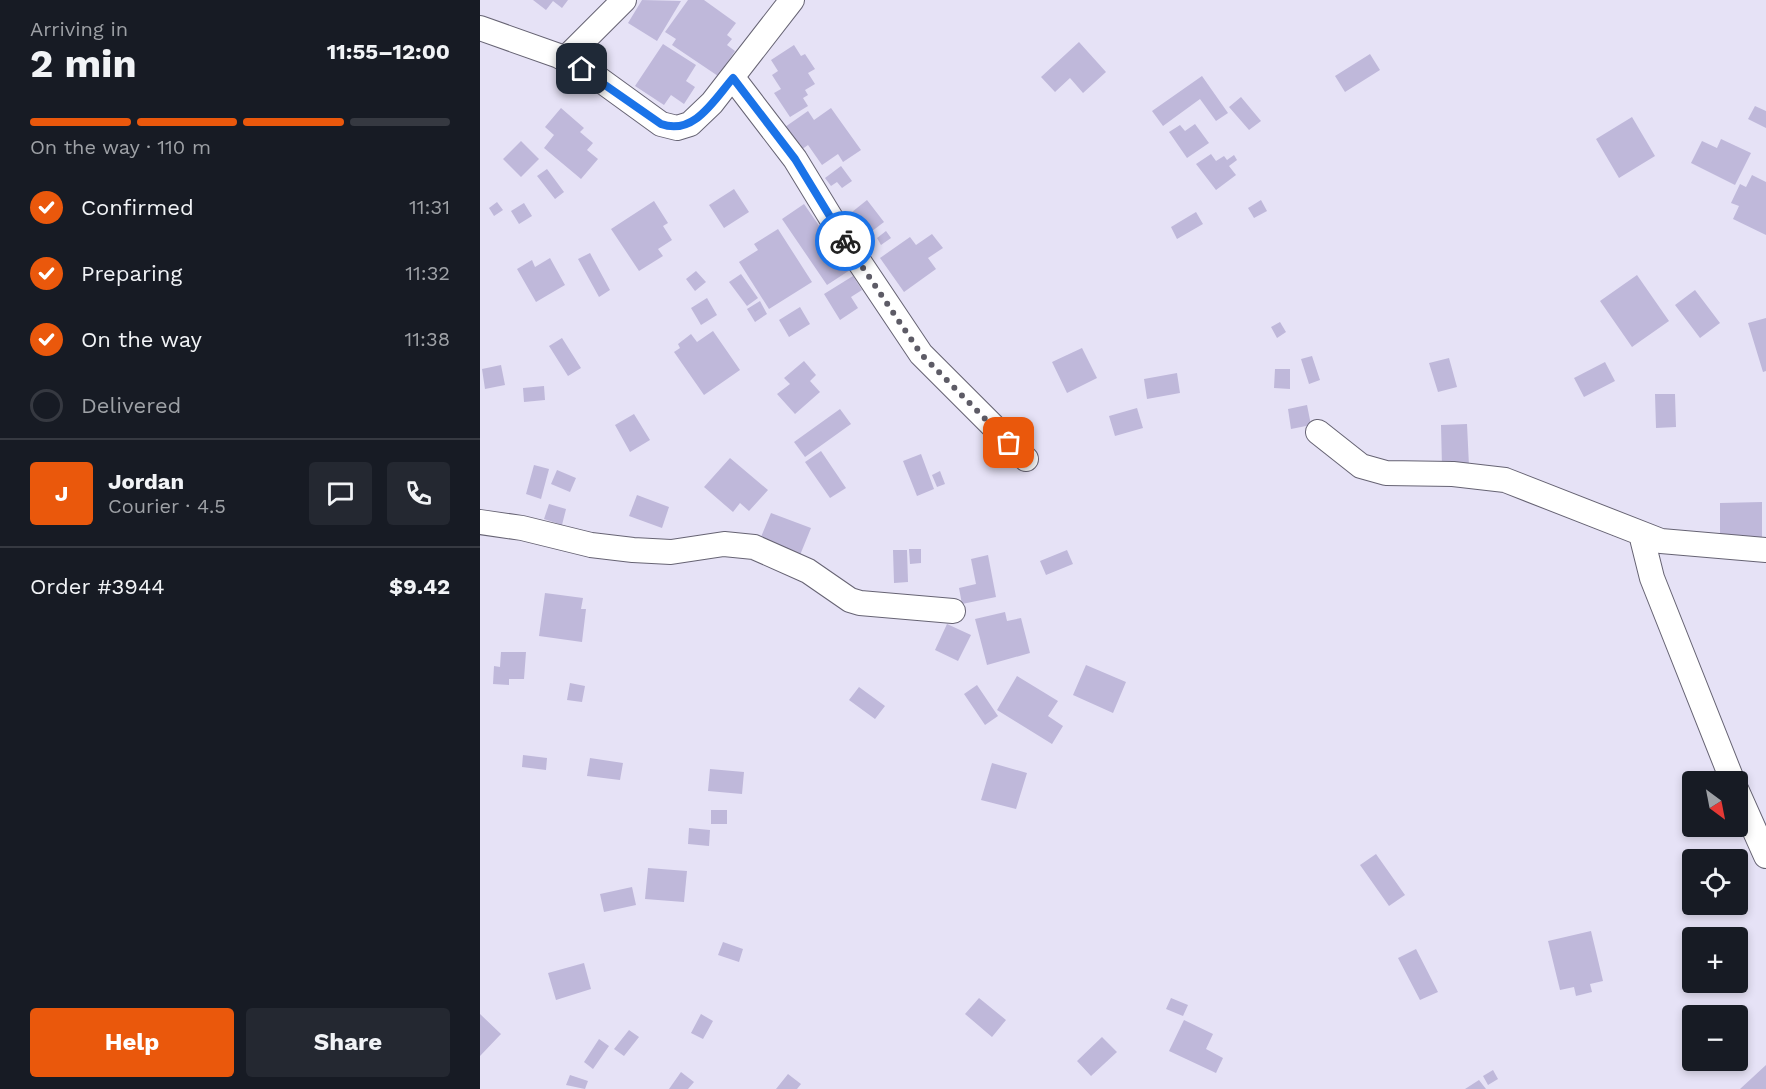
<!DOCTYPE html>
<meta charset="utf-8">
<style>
:root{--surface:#171b24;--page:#242831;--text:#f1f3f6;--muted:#9ea1a6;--line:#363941;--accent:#ea580c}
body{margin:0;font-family:"Work Sans",sans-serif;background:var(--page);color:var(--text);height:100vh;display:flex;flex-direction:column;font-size:22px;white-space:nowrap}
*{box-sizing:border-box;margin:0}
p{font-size:20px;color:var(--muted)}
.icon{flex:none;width:33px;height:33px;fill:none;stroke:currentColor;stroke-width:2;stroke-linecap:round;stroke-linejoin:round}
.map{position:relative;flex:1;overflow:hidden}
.drawer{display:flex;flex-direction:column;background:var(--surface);width:480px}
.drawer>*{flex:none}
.needle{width:39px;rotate:148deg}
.buttons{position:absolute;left:1202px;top:771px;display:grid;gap:12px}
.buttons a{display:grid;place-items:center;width:66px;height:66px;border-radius:6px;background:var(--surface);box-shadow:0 3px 9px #0003;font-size:30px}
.pin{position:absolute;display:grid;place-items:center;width:51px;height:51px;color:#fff;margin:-26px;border-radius:12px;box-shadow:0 3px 9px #0006}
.courier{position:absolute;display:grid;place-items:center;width:60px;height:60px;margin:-30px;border:4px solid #1a73e8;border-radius:50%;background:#fff;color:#222;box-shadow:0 2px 8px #0007}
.overview em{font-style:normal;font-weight:700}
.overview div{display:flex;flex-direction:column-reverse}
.overview{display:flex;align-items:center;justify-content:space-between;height:102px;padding:0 30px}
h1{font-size:39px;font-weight:700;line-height:45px}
.bar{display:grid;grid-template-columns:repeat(4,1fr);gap:9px 6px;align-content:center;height:72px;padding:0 30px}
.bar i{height:8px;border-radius:4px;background:var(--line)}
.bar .current{background:var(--accent)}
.bar p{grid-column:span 4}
.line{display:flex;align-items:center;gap:15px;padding:0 30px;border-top:2px solid var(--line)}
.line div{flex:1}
.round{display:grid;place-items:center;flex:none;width:63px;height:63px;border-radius:6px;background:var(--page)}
ol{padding:0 30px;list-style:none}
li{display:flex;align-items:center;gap:18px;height:66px}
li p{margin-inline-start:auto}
li .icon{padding:6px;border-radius:50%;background:var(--accent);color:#fff;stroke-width:4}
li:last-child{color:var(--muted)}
li i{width:33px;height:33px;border:3px solid var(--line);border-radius:50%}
.button{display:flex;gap:12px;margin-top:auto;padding:12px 30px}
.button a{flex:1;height:69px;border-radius:6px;background:var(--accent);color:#fff;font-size:24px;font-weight:700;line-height:69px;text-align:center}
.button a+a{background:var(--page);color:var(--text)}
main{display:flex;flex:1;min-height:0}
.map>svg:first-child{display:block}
.building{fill:#bfb8da}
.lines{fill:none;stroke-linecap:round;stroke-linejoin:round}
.minor-casing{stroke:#666373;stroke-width:26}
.minor{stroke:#fff;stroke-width:24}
.done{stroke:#5d5b66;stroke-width:6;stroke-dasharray:0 10.8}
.route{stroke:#1a73e8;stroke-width:8}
</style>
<main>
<section class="drawer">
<div class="overview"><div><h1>2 min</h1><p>Arriving in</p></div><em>11:55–12:00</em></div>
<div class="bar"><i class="current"></i><i class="current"></i><i class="current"></i><i></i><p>On the way · 110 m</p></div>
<ol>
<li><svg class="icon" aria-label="check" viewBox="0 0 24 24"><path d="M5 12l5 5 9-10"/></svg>Confirmed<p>11:31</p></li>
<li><svg class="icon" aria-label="check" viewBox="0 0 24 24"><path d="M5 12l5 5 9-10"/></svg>Preparing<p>11:32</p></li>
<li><svg class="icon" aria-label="check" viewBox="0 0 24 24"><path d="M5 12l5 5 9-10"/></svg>On the way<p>11:38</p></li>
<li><i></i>Delivered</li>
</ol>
<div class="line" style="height:108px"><b class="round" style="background:var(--accent);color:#fff">J</b><div><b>Jordan</b><p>Courier · 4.5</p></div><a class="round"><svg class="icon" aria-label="chat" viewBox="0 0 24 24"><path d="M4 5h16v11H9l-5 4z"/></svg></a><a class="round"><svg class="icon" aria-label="phone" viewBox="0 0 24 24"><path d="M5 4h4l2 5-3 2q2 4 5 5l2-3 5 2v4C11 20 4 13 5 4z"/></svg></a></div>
<div class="line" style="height:78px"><div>Order #3944</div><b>$9.42</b></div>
<div class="button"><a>Help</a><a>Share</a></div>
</section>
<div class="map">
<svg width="1286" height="1089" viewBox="0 0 1286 1089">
<rect width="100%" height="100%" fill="#e6e2f6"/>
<!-- building -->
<path class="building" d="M53,0H88L82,8L73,1L66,10Z
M162,0L201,1L177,41L148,23Z
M208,0H224L256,23L247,35L252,39L247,45L255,51L238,76L192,45L196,39L185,32Z
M599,42L626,72L603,93L590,78L575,92L561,77Z
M183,44L216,65L206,81L215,87L204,104L191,95L184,105L155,86Z
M314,45L321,56L325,54L335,69L328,73L335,84L325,90L328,95L323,98L328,106L310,117L294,93L301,89L292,75L298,71L291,60Z
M890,54L900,70L865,92L855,76Z
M722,76L748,113L736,121L720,99L683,126L672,111Z
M761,97L781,121L769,130L749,107Z
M1275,106L1286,111V128L1268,119Z
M81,108L104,128L100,132L113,143L107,150L118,159L101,179L64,148L74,135L65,127Z
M351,108L381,150L363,162L358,154L342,165L328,145L321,150L305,127L328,111L334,120Z
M1152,117L1175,156L1139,178L1116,139Z
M715,124L729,143L707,158L689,132L700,125L705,131Z
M1241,139L1271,153L1255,185L1211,163L1222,141L1237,148Z
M41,141L59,159L41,177L23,159Z
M731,154L736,161L744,156L747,160L754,155L757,160L749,166L756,175L736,190L716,164Z
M361,166L372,181L362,188L357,182L351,186L345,178Z
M67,169L84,192L75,199L57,176Z
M1272,175L1286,182V235L1253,219L1259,206L1251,203L1260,184L1266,187Z
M254,189L269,212L244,228L229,205Z
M387,200L404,222L379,241L362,220Z
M781,200L787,211L774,218L768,208Z
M174,201L188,223L183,226L192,240L178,249L183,256L159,271L131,229Z
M17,202L23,210L14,216L9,208Z
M44,203L52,216L39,224L31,211Z
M324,204L370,270L347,285L302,219Z
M716,212L723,224L697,239L691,227Z
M298,229L332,282L289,309L259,262L278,250L274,244Z
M406,231L411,238L401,245L397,238Z
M452,234L463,248L448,258L456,269L424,292L400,258L430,237L436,245Z
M110,253L130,290L119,297L98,259Z
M70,258L85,285L56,302L37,269L52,260L55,267Z
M216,271L226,282L215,291L206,279Z
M261,274L278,298L267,306L249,282Z
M1157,275L1189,321L1152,347L1120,301Z
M373,276L382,290L371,297L378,308L360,320L344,294Z
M1215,290L1240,323L1220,338L1195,305Z
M227,298L237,315L221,325L211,308Z
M280,301L287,314L275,322L267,309Z
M320,307L330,324L309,337L299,320Z
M1286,318V371L1283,372L1268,323Z
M800,322L806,332L797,338L791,327Z
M233,331L260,370L224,395L194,352L200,348L198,344L211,334L217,342Z
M82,338L101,368L88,376L69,346Z
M602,348L617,378L587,393L572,362Z
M832,356L840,380L829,384L821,359Z
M969,358L977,387L958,392L949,363Z
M324,361L336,375L330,381L340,392L315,414L297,394L310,384L304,378Z
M1125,362L1135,381L1104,397L1094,378Z
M21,365L25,385L5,389L2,369Z
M795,369H810V389L794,388Z
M697,373L700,393L667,399L664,379Z
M64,386L65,400L44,402L43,388Z
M1175,394H1195L1196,427L1176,428Z
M827,405L831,425L811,429L808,409Z
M657,408L663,428L635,436L629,416Z
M360,409L371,424L325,457L314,442Z
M154,414L170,440L150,452L135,425Z
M987,424L989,466L962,467L961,425Z
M341,451L366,488L350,498L325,462Z
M441,454L454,489L437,496L423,461Z
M250,458L288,490L269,511L260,503L253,512L224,487Z
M54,465L69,469L61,499L46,494Z
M77,470L96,478L90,492L71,484Z
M460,471L465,484L457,487L452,475Z
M157,495L189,507L182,528L149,516Z
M1282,502V543L1240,544V503Z
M69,504L86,509L82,525L64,519Z
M291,513L331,528L318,560L278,544Z
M429,549H441V563L430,564Z
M413,550H427L428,582L414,583Z
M587,550L593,564L566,575L560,561Z
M508,555L516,597L482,604L479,588L496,584L491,559Z
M65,593L103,598L101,609H106L102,642L59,636Z
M525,612L527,621L541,618L550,653L507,665L495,619Z
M467,624L491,635L478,661L455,650Z
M21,652H46L44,679H29V685L13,684L14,666L20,667Z
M606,665L646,682L633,713L593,695Z
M537,676L578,701L568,716L583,726L572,744L517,710Z
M90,683L105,686L102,702L87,700Z
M497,685L518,716L505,725L484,694Z
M379,687L405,706L395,719L369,700Z
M43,755L67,758L66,770L42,767Z
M110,758L143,763L140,780L107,776Z
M512,763L547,773L536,809L501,800Z
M230,769L264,772L262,794L228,791Z
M231,810H247V824H231Z
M209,828L230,830L229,846L208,844Z
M896,854L925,895L909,906L880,865Z
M168,868L207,871L204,902L165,899Z
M152,887L156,905L124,912L120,894Z
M1111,931L1123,981L1110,984L1112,992L1096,996L1094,987L1080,990L1068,941Z
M243,942L263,949L259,962L238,955Z
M936,949L958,992L940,1000L918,958Z
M104,963L111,989L76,1000L68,973Z
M499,998L526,1020L512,1037L485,1014Z
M691,998L708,1005L703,1016L686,1009Z
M0,1014L21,1034L0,1056Z
M221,1014L233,1021L223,1039L211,1033Z
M704,1020L733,1034L726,1049L743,1058L736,1073L689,1051Z
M149,1030L159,1037L144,1056L134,1049Z
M622,1037L637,1052L611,1076L597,1061Z
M119,1039L129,1046L113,1069L104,1062Z
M1286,1065V1089H1260Z
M1013,1070L1018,1079L1008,1085L1003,1076Z
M201,1072L214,1082L208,1089H189Z
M308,1074L321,1084L317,1089H296Z
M90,1075L108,1081L105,1089L86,1085Z
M999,1080L1006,1089H985Z"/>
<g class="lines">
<!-- minor casing -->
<g class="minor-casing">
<path id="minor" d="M0,28L79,56L119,79L181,124L197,128L210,124L232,103L312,0
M85,59L144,0
M253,78L315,159L362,236L441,354L546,459
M838,432L881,466L906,473L973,474L1025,480L1181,541L1286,550
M0,522L42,528L111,545L153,550L191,552L244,544L274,547L328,571L370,600L380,603L473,611
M1161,534L1172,578L1253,782
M1257,791L1286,856"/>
</g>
<!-- minor -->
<use href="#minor" class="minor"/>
</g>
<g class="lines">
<!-- done -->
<path class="done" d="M365,241L441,354L529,443"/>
<!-- route -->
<path class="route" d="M102,69L181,124C214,136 234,100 253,78L315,159L365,241"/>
</g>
</svg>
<div class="buttons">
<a><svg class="needle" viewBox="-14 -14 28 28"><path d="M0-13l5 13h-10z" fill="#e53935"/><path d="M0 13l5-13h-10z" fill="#9ea1a6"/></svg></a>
<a><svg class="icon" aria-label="locate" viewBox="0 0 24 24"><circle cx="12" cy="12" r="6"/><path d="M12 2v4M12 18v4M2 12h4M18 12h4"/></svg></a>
<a>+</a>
<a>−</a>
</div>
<div class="pin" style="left:529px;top:443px;background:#ea580c"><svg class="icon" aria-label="bag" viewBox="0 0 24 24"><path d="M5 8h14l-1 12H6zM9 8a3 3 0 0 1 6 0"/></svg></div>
<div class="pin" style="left:102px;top:69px;background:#1f2937"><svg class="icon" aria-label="home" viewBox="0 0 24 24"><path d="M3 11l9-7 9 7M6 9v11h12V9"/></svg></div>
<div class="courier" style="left:365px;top:241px"><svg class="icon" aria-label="bike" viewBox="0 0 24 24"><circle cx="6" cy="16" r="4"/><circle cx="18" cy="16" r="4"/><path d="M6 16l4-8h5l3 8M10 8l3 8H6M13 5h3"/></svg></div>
</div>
</main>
